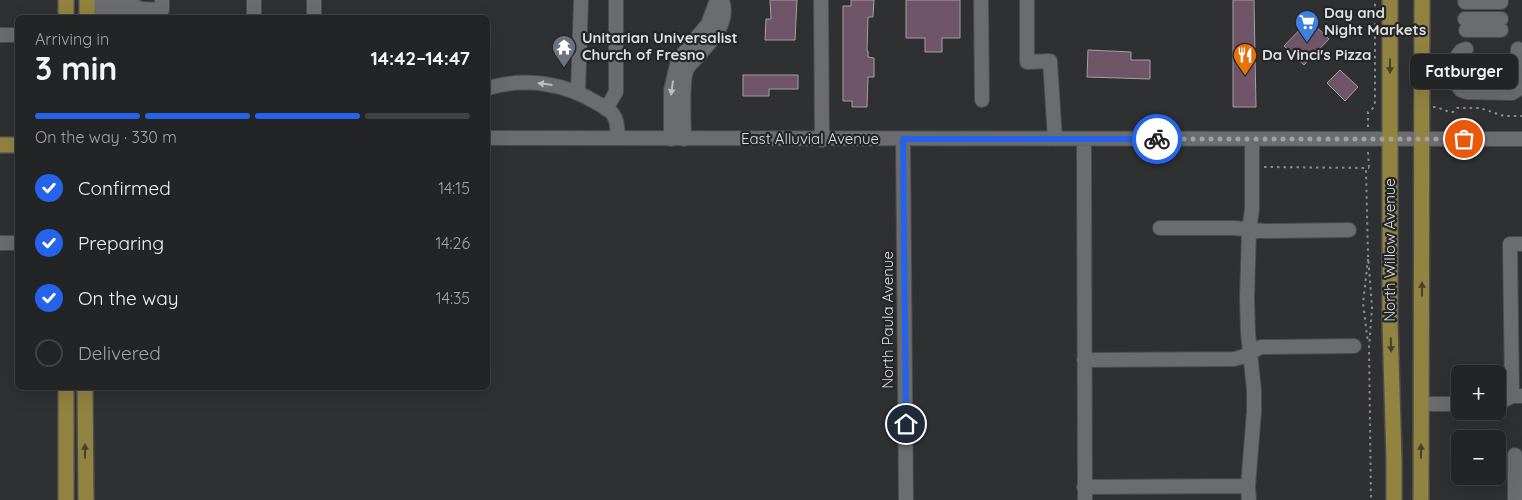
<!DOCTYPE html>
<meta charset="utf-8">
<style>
:root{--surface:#222426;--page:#2a2c2e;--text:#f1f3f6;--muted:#a2a4a7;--line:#3f4143;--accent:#2563eb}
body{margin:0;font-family:Quicksand,sans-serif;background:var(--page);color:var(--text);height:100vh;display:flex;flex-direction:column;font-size:19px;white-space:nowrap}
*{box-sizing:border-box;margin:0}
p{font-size:16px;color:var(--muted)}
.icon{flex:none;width:28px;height:28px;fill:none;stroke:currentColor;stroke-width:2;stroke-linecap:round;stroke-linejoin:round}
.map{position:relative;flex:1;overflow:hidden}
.panel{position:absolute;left:15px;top:15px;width:475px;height:375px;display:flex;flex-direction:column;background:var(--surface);border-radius:8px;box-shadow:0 5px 20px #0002,0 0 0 1px var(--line)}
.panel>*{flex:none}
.tools{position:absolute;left:1451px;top:365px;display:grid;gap:10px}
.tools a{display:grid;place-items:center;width:55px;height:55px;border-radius:8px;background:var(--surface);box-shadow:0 5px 20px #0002,0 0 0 1px var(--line);font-size:25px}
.pin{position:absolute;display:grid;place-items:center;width:42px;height:42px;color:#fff;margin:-21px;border:2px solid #fff;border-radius:50%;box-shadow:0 1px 5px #0007}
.courier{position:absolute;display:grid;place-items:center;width:50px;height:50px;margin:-25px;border:4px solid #2563eb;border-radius:50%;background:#fff;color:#222;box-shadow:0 1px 6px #0007}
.bubble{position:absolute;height:35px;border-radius:8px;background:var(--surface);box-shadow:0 5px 20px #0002,0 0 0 1px var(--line);font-size:16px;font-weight:800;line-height:35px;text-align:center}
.overview em{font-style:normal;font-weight:800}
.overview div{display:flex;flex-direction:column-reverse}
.overview{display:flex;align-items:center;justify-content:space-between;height:85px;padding:0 20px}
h1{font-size:32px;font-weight:800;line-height:38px}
.bar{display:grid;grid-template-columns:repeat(4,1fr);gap:8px 5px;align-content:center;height:60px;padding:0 20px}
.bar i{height:6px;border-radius:4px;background:var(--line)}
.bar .selected{background:var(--accent)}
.bar p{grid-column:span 4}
ol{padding:0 20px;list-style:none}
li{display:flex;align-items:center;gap:15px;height:55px}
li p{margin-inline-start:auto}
li .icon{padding:5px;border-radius:50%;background:var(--accent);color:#fff;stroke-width:4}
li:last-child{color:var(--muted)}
li i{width:28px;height:28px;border:2px solid var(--line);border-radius:50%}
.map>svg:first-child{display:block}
.building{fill:#6f5567;stroke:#a3a0a2}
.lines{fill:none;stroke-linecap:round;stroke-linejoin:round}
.minor-casing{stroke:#4a4b4d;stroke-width:16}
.major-casing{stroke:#4a4b4d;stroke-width:18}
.path{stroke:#8a8b8d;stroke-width:2;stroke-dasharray:2.5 4;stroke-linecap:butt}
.minor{stroke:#6b6c6f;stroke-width:14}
.major{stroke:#938341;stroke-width:15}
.oneway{fill:#464230}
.oneway2{fill:#bbbcbd}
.done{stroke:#a0a1a2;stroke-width:5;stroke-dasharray:0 9}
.route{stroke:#2563eb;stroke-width:6}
.labels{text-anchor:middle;stroke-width:4.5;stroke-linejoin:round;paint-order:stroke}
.poi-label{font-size:15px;font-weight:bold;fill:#dddedf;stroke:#252628;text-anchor:start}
.street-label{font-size:15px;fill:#dddedf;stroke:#252628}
</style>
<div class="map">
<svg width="1522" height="500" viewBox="0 0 1522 500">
<rect width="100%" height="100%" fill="#2e3032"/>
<!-- building -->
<path class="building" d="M770,0H797L795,40H765L766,19H771Z
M851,0H874L873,17H868L867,51H868V57L874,58V77H868L867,107H852V101H843V6H851Z
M906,0H960V38H942V52H925V38H906Z
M1233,0H1254L1256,107H1233Z
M1309,20L1329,39L1304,65L1284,46Z
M1088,50L1131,52V60H1150V79L1087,77Z
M1340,70L1358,87L1345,101L1327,83Z
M1476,70H1508V84L1475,83Z
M743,75H798V89H769V96H743Z"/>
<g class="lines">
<!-- minor casing -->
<g class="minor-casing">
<path id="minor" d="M254,0V18
M314,0V18
M821,0L822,140
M981,0L982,100
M1027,0V62L1050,61L1055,139
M1465,2H1501
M87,4H130L141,9L162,10V0
M87,16L130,17L141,9
M1465,19H1501
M1466,30H1501
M0,35H18
M1466,49L1461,51L1458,55V86L1461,90L1467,92L1512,93L1517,90L1518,87V49
M488,88C526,77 565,83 599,104C604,107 611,110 614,116C618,122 617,131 618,138
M578,93L581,0
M606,109L616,92V0
M488,138L1522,139
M671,139V90L678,60L708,24L717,0
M684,139C684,124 681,81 687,69C689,65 694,61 697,57C711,42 730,22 722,0
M903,139L906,500
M1084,139L1085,500
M1160,228H1234L1265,231L1349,230
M0,243H18
M1084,360L1234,359L1242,357L1261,347L1354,346
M1512,396L1510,244H1522
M1498,403L1512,396H1522
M1421,404H1460
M1515,455V500
M1084,487L1248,486
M1249,500L1248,486L1254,412V390L1248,333L1247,298L1249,231L1252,209V139"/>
</g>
<!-- major casing -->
<g class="major-casing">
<path id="major" d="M1390,0V323L1394,460V500
M66,18V0
M87,18V0
M0,145H18
M66,388V500
M85,388L86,500
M1421,500L1422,0"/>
</g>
<!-- path -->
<path class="path" d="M1433,107C1441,107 1445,112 1453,112L1457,108H1480L1504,116H1522
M1368,127V112L1373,108L1375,102V0
M1368,152L1369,168L1366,171L1368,255L1372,308L1369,348L1371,500
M1264,167L1369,168
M1368,259L1363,303L1368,343"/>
<!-- minor -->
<use href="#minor" class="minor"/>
<!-- major -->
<use href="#major" class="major"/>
</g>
<!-- one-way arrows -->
<defs><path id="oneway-solid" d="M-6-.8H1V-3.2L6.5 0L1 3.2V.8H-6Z" transform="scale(1.25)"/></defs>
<g class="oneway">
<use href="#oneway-solid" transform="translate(1390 66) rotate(90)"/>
<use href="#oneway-solid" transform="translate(1422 289) rotate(-90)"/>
<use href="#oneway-solid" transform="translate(1391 345) rotate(88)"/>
<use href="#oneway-solid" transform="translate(85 451) rotate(-90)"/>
<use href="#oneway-solid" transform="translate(1421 451) rotate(-90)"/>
</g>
<g class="oneway2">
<use href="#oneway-solid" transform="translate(545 84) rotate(-173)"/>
<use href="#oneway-solid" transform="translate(672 88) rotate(98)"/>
</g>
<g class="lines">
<!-- done -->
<path class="done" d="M1157,139H1464"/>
<!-- route -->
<path class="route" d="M906,424L903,139H1157"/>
</g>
<!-- icons -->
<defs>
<g id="supermarket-pin" transform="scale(1.25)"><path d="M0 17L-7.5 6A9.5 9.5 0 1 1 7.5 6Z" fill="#3f7fe0" stroke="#252628"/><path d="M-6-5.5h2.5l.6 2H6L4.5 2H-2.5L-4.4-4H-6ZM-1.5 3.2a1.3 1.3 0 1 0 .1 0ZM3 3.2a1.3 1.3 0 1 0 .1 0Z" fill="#fff"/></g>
<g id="temple-pin" transform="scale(1.25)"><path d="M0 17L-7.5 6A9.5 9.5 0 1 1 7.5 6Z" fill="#6b7280" stroke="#252628"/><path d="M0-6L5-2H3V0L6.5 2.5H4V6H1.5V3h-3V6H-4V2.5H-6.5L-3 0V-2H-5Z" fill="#fff"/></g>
<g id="restaurant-pin" transform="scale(1.25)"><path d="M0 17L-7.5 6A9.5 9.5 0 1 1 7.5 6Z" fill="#e8710a" stroke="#252628"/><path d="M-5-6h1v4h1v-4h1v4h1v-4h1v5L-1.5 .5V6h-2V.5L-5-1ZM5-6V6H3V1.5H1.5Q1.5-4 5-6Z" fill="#fff"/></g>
</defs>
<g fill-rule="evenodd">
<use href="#supermarket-pin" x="1307" y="22"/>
<use href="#temple-pin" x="564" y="47"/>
<use href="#restaurant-pin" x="1245" y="55"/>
</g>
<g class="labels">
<!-- poi labels -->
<g class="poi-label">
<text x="1324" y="18">Day and<tspan x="1324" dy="17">Night Markets</tspan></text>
<text x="582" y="43">Unitarian Universalist<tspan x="582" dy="17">Church of Fresno</tspan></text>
<text x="1262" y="60">Da Vinci's Pizza</text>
</g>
<!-- street labels -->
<g class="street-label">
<text x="810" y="144">East Alluvial Avenue</text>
<text transform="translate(1390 250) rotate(-90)" y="5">North Willow Avenue</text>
<text transform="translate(888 320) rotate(-90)" y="5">North Paula Avenue</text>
</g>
</g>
</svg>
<div class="tools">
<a>+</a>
<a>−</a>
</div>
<div class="pin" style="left:1464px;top:139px;background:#ea580c"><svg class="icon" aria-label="bag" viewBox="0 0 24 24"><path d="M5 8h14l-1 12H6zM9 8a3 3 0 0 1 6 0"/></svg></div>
<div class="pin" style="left:906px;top:424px;background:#1f2937"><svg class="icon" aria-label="home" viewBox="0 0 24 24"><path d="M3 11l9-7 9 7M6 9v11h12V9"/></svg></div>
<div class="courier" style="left:1157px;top:139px"><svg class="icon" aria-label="bike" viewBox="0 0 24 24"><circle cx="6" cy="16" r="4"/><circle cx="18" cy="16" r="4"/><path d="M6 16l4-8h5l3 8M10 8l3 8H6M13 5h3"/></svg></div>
<div class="bubble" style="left:1410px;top:54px;width:108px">Fatburger</div>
<section class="panel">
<div class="overview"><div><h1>3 min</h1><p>Arriving in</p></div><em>14:42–14:47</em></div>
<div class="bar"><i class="selected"></i><i class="selected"></i><i class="selected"></i><i></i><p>On the way · 330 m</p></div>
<ol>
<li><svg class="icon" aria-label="check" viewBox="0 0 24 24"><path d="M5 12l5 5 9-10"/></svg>Confirmed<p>14:15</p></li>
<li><svg class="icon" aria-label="check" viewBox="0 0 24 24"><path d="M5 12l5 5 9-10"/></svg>Preparing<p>14:26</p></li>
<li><svg class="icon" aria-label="check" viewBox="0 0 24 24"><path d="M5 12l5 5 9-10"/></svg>On the way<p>14:35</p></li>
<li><i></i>Delivered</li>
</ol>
</section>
</div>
